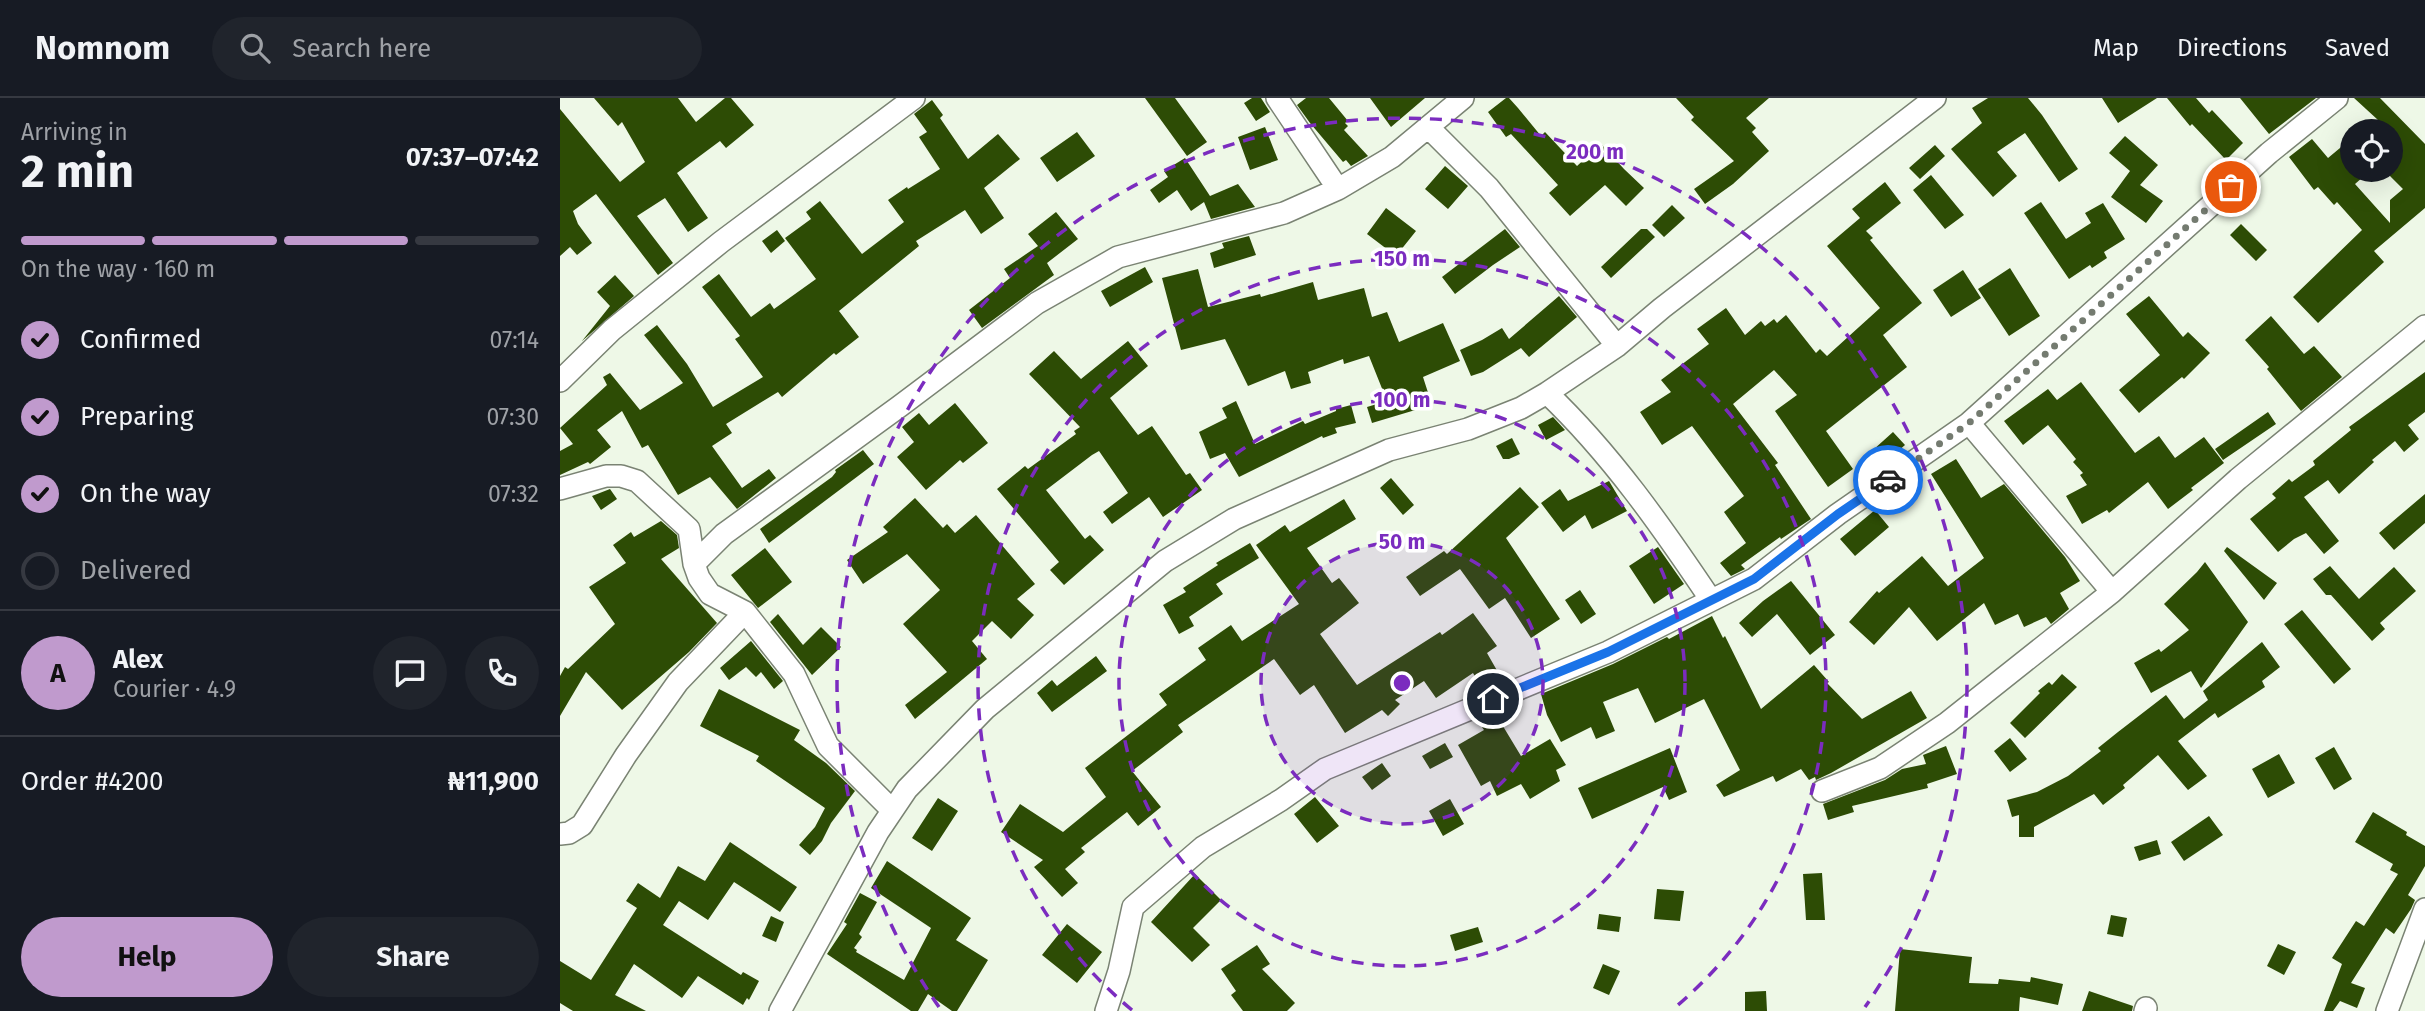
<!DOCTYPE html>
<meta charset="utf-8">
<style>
:root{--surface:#171b24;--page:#20242c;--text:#f1f3f6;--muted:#9ea1a6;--line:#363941;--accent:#c09acd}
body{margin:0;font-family:"Fira Sans",sans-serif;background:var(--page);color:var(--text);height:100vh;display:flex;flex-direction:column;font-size:26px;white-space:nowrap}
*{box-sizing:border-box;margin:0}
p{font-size:23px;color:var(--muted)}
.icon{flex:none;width:38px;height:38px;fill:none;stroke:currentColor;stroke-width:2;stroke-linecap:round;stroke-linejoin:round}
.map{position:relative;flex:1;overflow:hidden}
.panel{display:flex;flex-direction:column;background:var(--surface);width:560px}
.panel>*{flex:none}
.controls{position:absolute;left:1780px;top:21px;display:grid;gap:14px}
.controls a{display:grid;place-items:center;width:63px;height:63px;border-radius:50%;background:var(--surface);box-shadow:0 7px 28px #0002;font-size:35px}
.pin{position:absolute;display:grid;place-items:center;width:60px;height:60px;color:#fff;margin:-30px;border:4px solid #fff;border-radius:50%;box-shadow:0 2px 7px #0007}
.courier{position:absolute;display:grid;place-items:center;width:70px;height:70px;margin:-35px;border:5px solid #1a73e8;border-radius:50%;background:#fff;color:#222;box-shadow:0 2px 9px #0007}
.head em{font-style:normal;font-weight:700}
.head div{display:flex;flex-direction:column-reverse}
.head{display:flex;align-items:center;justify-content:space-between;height:119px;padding:0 21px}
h1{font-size:46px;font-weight:700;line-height:52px}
.bar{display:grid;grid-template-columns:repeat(4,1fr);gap:10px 7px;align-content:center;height:84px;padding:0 21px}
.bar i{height:9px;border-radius:5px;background:var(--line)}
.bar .active{background:var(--accent)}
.bar p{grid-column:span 4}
.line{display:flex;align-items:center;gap:18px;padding:0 21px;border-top:2px solid var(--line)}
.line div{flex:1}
.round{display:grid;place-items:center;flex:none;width:74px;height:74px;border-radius:37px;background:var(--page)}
ol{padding:0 21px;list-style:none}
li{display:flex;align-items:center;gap:21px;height:77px}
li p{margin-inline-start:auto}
li .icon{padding:7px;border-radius:50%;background:var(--accent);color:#111;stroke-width:4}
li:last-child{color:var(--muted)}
li i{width:38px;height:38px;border:4px solid var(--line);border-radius:50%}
.action{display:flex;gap:14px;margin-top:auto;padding:14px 21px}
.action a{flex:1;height:80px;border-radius:42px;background:var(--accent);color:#111;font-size:28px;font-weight:700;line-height:80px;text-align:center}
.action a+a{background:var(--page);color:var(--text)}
header{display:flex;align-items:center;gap:42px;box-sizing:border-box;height:98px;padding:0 35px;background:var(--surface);border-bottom:2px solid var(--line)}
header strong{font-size:33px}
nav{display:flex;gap:38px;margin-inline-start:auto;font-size:24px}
.search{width:490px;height:63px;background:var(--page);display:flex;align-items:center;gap:18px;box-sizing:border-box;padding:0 24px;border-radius:38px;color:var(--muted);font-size:26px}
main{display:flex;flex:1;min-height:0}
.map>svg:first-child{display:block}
.building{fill:#2d4c05}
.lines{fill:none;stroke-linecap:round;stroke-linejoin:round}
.minor-casing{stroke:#7a8373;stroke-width:24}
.minor{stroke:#fff;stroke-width:21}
.done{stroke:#747b70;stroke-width:7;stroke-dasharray:0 12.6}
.route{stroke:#1a73e8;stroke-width:9}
.ring{fill:none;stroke:#7b2cbf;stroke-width:3.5;stroke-dasharray:12 9}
.centre{fill:#7b2cbf;stroke:#fff;stroke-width:3.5}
.ring-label{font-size:21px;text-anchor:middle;font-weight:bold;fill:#7b2cbf;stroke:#fff;stroke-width:7;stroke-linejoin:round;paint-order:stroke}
</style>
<header>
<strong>Nomnom</strong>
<div class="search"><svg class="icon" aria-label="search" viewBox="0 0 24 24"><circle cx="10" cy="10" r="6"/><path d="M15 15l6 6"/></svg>Search here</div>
<nav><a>Map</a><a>Directions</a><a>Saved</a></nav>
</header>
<main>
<section class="panel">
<div class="head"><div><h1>2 min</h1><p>Arriving in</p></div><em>07:37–07:42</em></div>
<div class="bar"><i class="active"></i><i class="active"></i><i class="active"></i><i></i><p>On the way · 160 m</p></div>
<ol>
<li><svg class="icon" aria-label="check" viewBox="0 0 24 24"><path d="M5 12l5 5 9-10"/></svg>Confirmed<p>07:14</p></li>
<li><svg class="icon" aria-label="check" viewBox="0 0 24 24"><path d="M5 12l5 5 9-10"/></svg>Preparing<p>07:30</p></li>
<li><svg class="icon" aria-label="check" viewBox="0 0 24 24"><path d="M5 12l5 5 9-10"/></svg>On the way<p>07:32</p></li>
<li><i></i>Delivered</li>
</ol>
<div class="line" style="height:126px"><b class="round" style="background:var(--accent);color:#111">A</b><div><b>Alex</b><p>Courier · 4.9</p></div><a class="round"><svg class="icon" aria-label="chat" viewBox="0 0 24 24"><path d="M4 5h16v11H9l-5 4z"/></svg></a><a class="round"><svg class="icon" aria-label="phone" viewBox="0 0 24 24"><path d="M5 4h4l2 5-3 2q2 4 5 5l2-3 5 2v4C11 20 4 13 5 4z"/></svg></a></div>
<div class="line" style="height:91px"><div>Order #4200</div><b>₦11,900</b></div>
<div class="action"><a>Help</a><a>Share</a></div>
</section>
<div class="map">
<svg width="1865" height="913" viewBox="0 0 1865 913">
<rect width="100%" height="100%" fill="#eef8e7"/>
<!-- building -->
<path class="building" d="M34,0H118L136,24L165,0H171L194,27L166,50L160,43L117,75L148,120L128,134L105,100L77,118L113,165L98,177L36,96L13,113L18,126L32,145L17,157L10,149L0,158V11L60,84L85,64L62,24L58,28Z
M585,0H615L647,44L627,58Z
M692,0H701L710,14L696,23L684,5Z
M746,0H769L788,23L785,25L788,28L784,32L808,58L791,68L786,62L783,64L750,25L737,7Z
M810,0H865L831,29Z
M946,0H949L958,10L981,38L985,34L1017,68L1041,46L1064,71L1084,90L1066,108L1045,87L1010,118L989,95L998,87L951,36L946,39L928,14Z
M1116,0H1209L1186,20L1196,30L1192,34L1209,53L1173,86L1145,106L1134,91L1174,63L1131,22L1134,19Z
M1428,0H1468L1482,17L1518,71L1499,84L1465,35L1437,54L1457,78L1433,99L1391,51L1422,25L1412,10Z
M1542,0H1597L1558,25Z
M1607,0H1636L1649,15L1652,12L1683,45L1666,62L1632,26L1630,28Z
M1680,0H1756L1709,36Z
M1794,0H1820L1865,46V110L1814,153L1824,164L1758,225L1733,199L1802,132L1777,104L1774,107L1758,89L1754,92L1729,59L1752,41L1768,60L1792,40V72H1811L1795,86L1830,125V102L1843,91L1830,78V33Z
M372,2L383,17L380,20L408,61L438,36L460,61L424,90L444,120L421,136L405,112L356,143L359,148L279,213L299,239L276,257L274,255L222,299L218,294L166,326L172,335L152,348L182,390L209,371L216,380L177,411L150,379L118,397L88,347L82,350L62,313L37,332L51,349L30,366L28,364L0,377V353L13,346L0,330L47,287L43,279L50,275L80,312L123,285L84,237L97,227L127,266L153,309L203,279L175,241L180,238L142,189L159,176L191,219L210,205L214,211L256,181L225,140L251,121L246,114L260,103L302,156L344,124L328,102L347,89L348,91L380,71L359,39L367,34L354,16Z
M705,29L718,62L690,72L678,39Z
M517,34L535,58L497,84L480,60Z
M1565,38L1598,67L1580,87L1603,103L1586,125L1551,99L1570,73L1549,55Z
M1375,47L1385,58L1360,81L1349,70Z
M625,60L650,98L678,86L695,109L651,121L644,104L631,113L617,92L599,105L590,92L608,79L604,73Z
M885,68L908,88L888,111L865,91Z
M1371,77L1404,117L1385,131L1353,92Z
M1325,84L1341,105L1306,133L1313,140L1310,142L1362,205L1323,237L1347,269L1266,333L1293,371L1268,389L1215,313L1237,297L1214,272L1173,306L1218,365L1215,367L1251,421L1221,441L1220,439L1181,467L1185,471L1171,478L1160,465L1186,445L1164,414L1184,398L1132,328L1102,347L1080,314L1111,294L1101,282L1149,246L1137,231L1166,210L1185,237L1201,223L1205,228L1214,221L1217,225L1226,217L1256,255L1260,251L1267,258L1320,210L1267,148L1300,120L1292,111Z
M1481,104L1506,141L1531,125L1525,115L1543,105L1565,141L1544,154L1547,160L1532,170L1530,167L1509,181L1464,115Z
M1112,107L1125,120L1104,139L1092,127Z
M826,110L856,133L836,158L807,136Z
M496,114L518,141L487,165L494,177L422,230L409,212L450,180L444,171L478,148L468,136Z
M1681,126L1707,152L1696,163L1670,137Z
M945,131L960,149L933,167L895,196L882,179Z
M1081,131H1087L1095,139L1051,180L1041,169Z
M217,132L225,143L211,155L202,143Z
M689,138L696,157L654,170L650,155L664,150L662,145Z
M585,169L593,184L550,209L541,193Z
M1450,170L1480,218L1449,238L1418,191Z
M638,171L648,209L700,196L701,199L753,184L758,202L804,190L812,219L827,214L839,244L883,225L900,263L863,279L872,307L812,325L807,309L827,303L809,258L784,266L783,261L748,274L751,285L731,291L725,273L688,288L665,241L621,252L602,180Z
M1403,172L1421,200L1391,219L1373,192Z
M55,177L74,198L22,243L50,208L37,194Z
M999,198L1017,219L969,259L961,250L923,274L911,278L900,252L922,242L942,230L949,241Z
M1589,198L1623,239L1628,234L1650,255L1624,281L1622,279L1579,315L1559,292L1600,257L1566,216Z
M1711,218L1744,256L1754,248L1782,279L1741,313L1707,271L1709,269L1685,242Z
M568,243L588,268L550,300L578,337L592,328L626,377L630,375L642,392L603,419L589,399L552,426L543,414L568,395L539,353L532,357L486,392L525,441L530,437L544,452L504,487L490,472L499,464L437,391L465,368L468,371L516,336L514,333L520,329L469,276L494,253L521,281Z
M1865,274V314L1848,327L1859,341L1844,354L1835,343L1812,362L1814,364L1779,396L1768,382L1744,399L1779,443L1764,456L1746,435L1734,441L1718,454L1690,421L1716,400L1712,396L1729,381L1732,384L1755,367L1753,363L1791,332L1789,329Z
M1521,284L1575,355L1599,338L1615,360L1644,339L1664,365L1631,390L1633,392L1608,411L1588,384L1549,415L1547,412L1522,426L1506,398L1527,387L1520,377L1523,375L1513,364L1516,361L1488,327L1463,347L1444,323L1488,291L1497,302Z
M676,303L695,346L743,323L745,326L776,313V311L791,307L796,325L775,330L777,335L763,340L762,338L679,379L665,355L650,361L639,334L667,320L662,310Z
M395,305L428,345L403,365L400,362L366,392L337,359L354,344L342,329L359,315L369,327Z
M1708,314L1716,326L1663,362L1655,351Z
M993,319L1005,332L986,342L978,327Z
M1333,334L1345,347L1314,374L1303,361Z
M952,340L960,356L949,361H943L936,348Z
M303,352L314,366L209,445L200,431L272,379L276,374L275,372Z
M1396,361L1421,400L1444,386L1505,459L1520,483L1500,495L1509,511L1491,526L1486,519L1464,529L1458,516L1435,527L1424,505L1377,543L1349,509L1314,547L1289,524L1317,493L1319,495L1362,458L1388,488L1424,460L1371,376Z
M831,380L854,407L843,417L820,390Z
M1049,383L1067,413L1032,431L1025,417L1003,434L981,405L1000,391L1008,403Z
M960,389L979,409L946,440L1000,521L971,540L945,500L929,511L900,471L860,498L846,479L884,453L887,456Z
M50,391L57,401L41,412L32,398Z
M1865,396V425L1834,452L1819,435Z
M355,400L383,430L387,426L395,435L416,417L475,486L457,501L474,517L451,541L432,523L412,543L427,561L355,621L345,607L387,574L343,526L380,492L347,456L303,486L287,462L328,434L323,429Z
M784,401L796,421L747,450L772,485L779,480L799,505L760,536L797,587L880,534L882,537L913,515L937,548L927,555L939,576L920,587L913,575L876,600L864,583L835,602L840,606L828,618L822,612L785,635L754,587L740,597L714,561L618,627L623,634L572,673L601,709L578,728L567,714L521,750L525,754L505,771L518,785L502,799L474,769L483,762L441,734L460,706L503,734L546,699L525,670L607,607L599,596L646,562L638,550L671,527L682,543L739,506L696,447L725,427L730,434Z
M1315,412L1329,429L1295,458L1280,441Z
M101,423L117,437L119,450L101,461L157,525L129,554L62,612L26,574L0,618V578L5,569L8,571L55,526L29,489L66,465L53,447L71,434L74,439Z
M690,445L699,460L656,486L663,496L629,519L634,528L619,536L603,507L626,494L623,490L658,467L656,465Z
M1098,449L1124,486L1094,506L1069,468Z
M1667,449L1717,485L1704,502L1664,453Z
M205,450L232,484L198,510L171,477Z
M1645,464L1688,524L1641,590L1631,573L1591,595L1574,565L1599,551L1601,554L1629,532L1604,506L1637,474Z
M1770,468L1799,501L1834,469L1856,493L1820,525L1825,531L1812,543L1771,497H1766L1753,481Z
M1231,483L1275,537L1250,557L1217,516L1192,539L1179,525L1203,503Z
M1020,492L1036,516L1021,526L1005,502Z
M1742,512L1791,571L1774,586L1724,526Z
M218,516L243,547L261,529L281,549L252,577L210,524Z
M1152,518L1163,540L1165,538L1201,611L1254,567L1269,584L1267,585L1302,621L1351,593L1367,620L1271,675L1256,682L1255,679L1249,682L1241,671L1216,684L1213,678L1164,699L1156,687L1180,672L1144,601L1095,625L1078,590L1043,604L1055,633L1036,641L1031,629L1001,644L987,617L981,596L1053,566L1107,539L1109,541Z
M191,543L223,583L214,591L201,574L196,579L186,569L169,582L160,570Z
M1702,544L1720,569L1702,583L1705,589L1658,620L1655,615L1618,643L1647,678L1628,692L1598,657L1563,687L1565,690L1543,707L1534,696L1474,729V739H1459V717L1452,719L1447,702L1477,694L1508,678L1541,653L1538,650L1558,634L1606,597L1624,621L1648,602L1643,593Z
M536,558L547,573L492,614L477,595L492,582L497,588Z
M1502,576L1517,589L1465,640L1450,625L1480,595L1478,593L1489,584L1492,587Z
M159,591L240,632L234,642L266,665L295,693L271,725L262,743L250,757L239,747L255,729L265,710L196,663L199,658L140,628Z
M935,615L961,658L990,641L1006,667L996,672L1000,683L970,701L961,686L937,698L930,683L921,688L898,647L924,632L917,622Z
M1450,640L1467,661L1450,674L1434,653Z
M885,645L893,659L870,671L862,658Z
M1386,648L1397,676L1367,686L1368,690L1292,708L1294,714L1268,722L1263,706L1325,682L1342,671L1366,666L1363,657Z
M1774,649L1792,681L1774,692L1755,660Z
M1110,650L1127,694L1109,702L1103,689L1032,721L1018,690Z
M1719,656L1735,685L1708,700L1692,671Z
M822,665L831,678L812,692L802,679Z
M755,699L779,728L757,745L734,716Z
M378,700L398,713L372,753L352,740Z
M890,701L904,726L883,738L869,713Z
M1813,714L1847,734L1846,737L1865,748V768L1848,797L1855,802L1851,811L1834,836L1826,830L1791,885L1805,890L1797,910L1780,903L1773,913H1764L1782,866L1772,860L1796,823L1804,828L1838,776L1830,772L1833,766L1795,744Z
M1649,718L1663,737L1624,763L1611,744Z
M1597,742L1601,756L1579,763L1574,749Z
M170,744L237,789L220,814L174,784L148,822L119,803L103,827L181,877L183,874L199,883L189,902L187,900L183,907L138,878L122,900L74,866L55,897L86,913H13L0,905V863L31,882L77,810L66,803L78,785L100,800L118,768L145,783Z
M327,763L411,820L396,842L428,862L397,913H392L368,896L358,913H351L267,856L287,826L284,824L300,795L317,804L299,836L302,839L294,850L297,852L296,854L344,882L371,830L311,790Z
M1262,775L1265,822H1246L1243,776Z
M635,776L661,802L633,830L650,847L632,864L591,824Z
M1097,791L1124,793L1120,823L1094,821Z
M1039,816L1061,819L1059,834L1037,831Z
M1551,817L1567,820L1563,839L1547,836Z
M211,818L224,824L216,844L202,838Z
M507,826L542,854L517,885L482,857Z
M918,829L923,844L895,853L890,837Z
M1718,846L1736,854L1724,877L1707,868Z
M697,847L710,866L702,871L735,905L727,913H683L671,897L676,893L661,871Z
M1340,851L1412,859L1409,885L1438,886L1439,881L1470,884L1471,879L1503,886L1498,907L1460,899L1459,913H1335Z
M1043,866L1060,873L1049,897L1033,890Z
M1206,893L1207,913H1185V894Z
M1529,893L1573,908L1572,913H1522Z"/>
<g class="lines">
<!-- minor casing -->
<g class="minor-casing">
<path id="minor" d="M717,0L778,91
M868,29L929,90L1057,248
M0,283L52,232L161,144L354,0
M987,295C1051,356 1102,429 1151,502
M1409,325L1552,494
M0,391L46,378H61L77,383L129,431L134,466
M1262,693L1320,670L1387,625L1552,494L1678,381L1865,228
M332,712L268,648L234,576L185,514L150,496L139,480L134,466L164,436L340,308L477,205L558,159L724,115L778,91L832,59L903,0
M0,736L9,735L22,727L66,657L118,584L185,514
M220,913L318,734L347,691L425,611L605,463L674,421L755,385L829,352L908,331L961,310L987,295L1057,248L1102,210L1375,0
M546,913L559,873L573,809L643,749L721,702L765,671L1048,554L1194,481L1278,416L1409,325L1709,55L1777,0
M1585,913L1586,910
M1827,913L1865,811"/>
</g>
<!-- minor -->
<use href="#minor" class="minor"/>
</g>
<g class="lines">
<!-- done -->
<path class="done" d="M1328,382L1409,325L1671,89"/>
<!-- route -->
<path class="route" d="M933,601L1048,554L1194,481L1278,416L1328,382"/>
</g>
<!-- distance rings -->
<circle cx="842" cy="585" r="141" fill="#7b2cbf" fill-opacity=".12"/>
<g class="ring">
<circle cx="842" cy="585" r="141"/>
<circle cx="842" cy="585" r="283"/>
<path d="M572 912A424 424 0 1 1 1112 912"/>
<path d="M379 909A565 565 0 1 1 1305 909"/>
</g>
<circle cx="842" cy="585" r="10" class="centre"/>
<g class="ring-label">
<text x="1035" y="61">200 m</text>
<text x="842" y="168">150 m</text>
<text x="842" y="309">100 m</text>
<text x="842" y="451">50 m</text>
</g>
</svg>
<div class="controls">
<a><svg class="icon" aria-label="locate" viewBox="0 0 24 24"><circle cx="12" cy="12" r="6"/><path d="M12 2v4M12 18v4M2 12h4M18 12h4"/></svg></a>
</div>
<div class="pin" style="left:1671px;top:89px;background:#ea580c"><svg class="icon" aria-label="bag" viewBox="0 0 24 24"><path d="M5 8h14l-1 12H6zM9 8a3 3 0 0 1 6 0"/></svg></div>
<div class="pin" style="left:933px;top:601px;background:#1f2937"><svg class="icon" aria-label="home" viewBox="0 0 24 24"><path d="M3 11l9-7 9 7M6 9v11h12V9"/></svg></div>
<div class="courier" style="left:1328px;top:382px"><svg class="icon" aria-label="car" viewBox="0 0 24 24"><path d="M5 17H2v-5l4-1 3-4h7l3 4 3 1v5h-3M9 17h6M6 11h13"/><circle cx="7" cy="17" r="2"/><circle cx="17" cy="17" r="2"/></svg></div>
</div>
</main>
